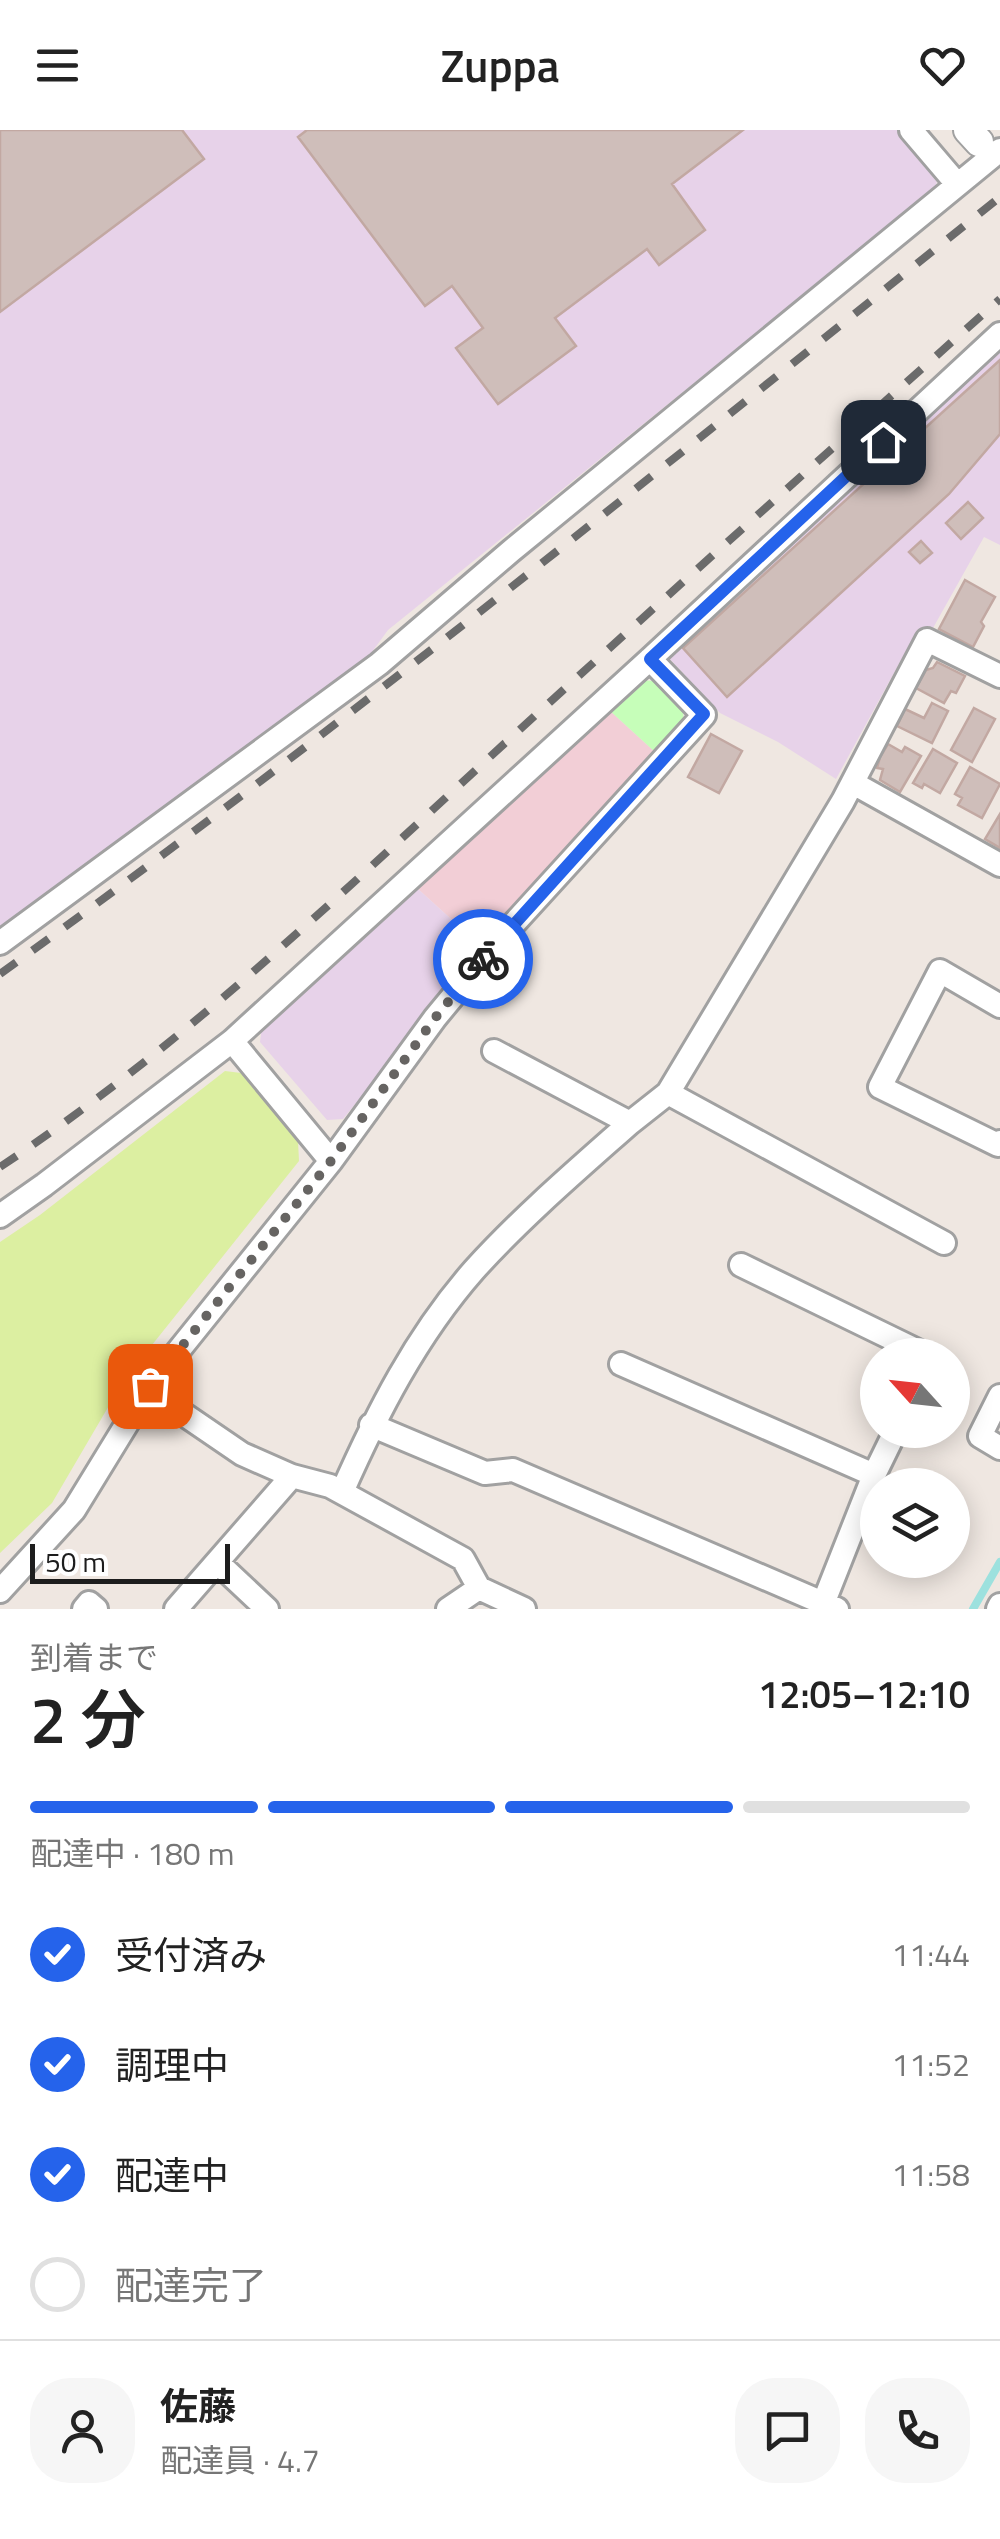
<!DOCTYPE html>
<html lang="ja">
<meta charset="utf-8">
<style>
:root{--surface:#fff;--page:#f6f6f6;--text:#222;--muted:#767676;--line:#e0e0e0;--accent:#2563eb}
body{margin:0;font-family:"Titillium Web","Noto Sans JP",sans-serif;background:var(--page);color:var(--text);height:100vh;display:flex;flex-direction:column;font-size:38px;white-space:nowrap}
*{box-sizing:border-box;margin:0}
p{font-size:32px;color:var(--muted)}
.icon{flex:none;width:55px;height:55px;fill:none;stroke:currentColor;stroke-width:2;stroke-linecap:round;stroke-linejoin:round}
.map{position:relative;height:1479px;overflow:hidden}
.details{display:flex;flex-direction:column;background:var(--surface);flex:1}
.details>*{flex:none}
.needle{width:65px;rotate:297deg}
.controls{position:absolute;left:860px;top:1208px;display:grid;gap:20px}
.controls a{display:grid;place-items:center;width:110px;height:110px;border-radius:50%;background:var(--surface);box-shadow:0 5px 25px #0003;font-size:50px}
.scale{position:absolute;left:30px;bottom:25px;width:200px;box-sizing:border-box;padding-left:10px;border:5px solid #1d1d1d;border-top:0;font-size:28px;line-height:35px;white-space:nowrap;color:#1d1d1d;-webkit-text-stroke:8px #fff;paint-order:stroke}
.pin{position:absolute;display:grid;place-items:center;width:85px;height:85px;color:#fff;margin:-42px;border-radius:20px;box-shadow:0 5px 15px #0006}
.courier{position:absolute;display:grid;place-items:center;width:100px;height:100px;margin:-50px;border:8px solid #2563eb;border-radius:50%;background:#fff;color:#222;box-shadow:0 2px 12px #0007}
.summary em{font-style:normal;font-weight:600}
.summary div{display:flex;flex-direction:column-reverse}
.summary{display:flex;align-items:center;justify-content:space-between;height:170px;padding:0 30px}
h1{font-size:65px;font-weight:600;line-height:75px}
.bar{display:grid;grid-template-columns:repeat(4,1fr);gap:15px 10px;align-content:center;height:120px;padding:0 30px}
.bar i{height:12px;border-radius:8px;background:var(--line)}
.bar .selected{background:var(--accent)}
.bar p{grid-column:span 4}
.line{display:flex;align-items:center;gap:25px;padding:0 30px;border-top:2px solid var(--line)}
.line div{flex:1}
.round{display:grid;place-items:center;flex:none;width:105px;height:105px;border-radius:40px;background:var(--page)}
ol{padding:0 30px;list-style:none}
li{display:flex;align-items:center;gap:30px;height:110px}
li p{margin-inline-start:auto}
li .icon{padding:10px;border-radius:50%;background:var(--accent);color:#fff;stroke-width:4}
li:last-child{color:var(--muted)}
li i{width:55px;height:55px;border:5px solid var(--line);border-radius:50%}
header{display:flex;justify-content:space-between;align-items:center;height:130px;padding:0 30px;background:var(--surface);font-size:45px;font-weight:600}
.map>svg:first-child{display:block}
.commercial{fill:#f2ced6}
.industrial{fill:#e7d2e9}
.grass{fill:#dcefa1}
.park{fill:#c6feb9}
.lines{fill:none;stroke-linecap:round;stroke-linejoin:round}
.stream{stroke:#9de1de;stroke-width:8}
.building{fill:#cfbeba;stroke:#c2a8a2;stroke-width:2.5}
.minor-casing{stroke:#a1a1a1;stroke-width:28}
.tertiary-casing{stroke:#a1a1a1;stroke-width:32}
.minor{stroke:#fff;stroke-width:22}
.tertiary{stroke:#fff;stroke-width:28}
.rail{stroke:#6b6b6b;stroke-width:8;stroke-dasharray:20 20;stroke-linecap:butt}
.done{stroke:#666462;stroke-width:10;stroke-dasharray:0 18}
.route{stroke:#2563eb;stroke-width:12}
</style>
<header><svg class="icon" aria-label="menu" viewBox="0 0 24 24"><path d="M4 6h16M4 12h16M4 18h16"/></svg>Zuppa<svg class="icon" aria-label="heart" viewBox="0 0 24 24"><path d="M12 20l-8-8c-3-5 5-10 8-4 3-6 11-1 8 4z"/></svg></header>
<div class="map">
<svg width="1000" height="1479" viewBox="0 0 1000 1479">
<rect width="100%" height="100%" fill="#efe7e1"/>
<!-- commercial -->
<path class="commercial" d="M608,579L655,622L483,818L418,759Z"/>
<!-- industrial -->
<path class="industrial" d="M0,0H902L938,41L936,58L388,500L369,526L46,772L0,805Z
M1000,220V415L984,407L933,498L918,499L836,649L778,612L720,583L667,526L989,228Z
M418,759L483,818L343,989L327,990L260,912L262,896Z"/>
<!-- grass -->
<path class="grass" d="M225,941L241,943L298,1011L299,1031L124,1250L52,1373L0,1423V1112L40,1085Z"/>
<!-- park -->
<path class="park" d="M639,550L654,551L683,580L684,595L655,622L608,579Z"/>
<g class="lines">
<!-- stream -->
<path class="stream" d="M973,1479L1000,1432"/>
</g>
<!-- building -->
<path class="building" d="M0,0H182L204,29L0,182Z
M307,0H743L672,54L705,100L659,135L647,119L555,188L576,216L498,274L456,218L483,198L452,156L425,176L298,7Z
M1000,230V304L949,364L727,567L683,518Z
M968,372L983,388L961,409L946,393Z
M921,411L932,423L920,433L909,422Z
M965,450L995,467L981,492L984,496L973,517L939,499Z
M937,532L965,546L956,563L951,561L944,573L916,558L926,540L933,538Z
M932,573L948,581L932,613L897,596L905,579L924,588Z
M974,578L995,589L972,632L951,620Z
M711,604L742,621L719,663L688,647Z
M888,614L902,622L905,617L921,626L900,662L880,650L883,639L877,638L880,627Z
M933,619L957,633L940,663L924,654L922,658L913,653Z
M970,637L1000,654L982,688L958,675L962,668L955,664Z
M1000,684V718L985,709Z"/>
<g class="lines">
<!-- minor casing -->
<g class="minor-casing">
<path id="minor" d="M911,0L957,54
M853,653L1000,735
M0,813L379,534L511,421L1000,20
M1000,876L940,841L880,957L998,1015L1000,1012
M232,911L331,1031
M494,921L630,993L668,963L843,671L927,510L1000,546
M668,963L944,1113
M0,1086L44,1055L232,911L650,529L1000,204
M741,1135L926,1225
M621,1234L874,1345
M150,1256L179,1281L242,1324L292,1346L330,1356L463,1429L479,1458
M1000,1266L980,1306L1000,1318
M371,1295L485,1343L513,1340L837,1479
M342,1362C377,1283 416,1206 474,1140C522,1087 577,1040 630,993
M217,1432L267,1479
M0,1461L74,1380L150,1256L331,1031L435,888L507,801L704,585L650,529
M84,1479L89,1473L96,1479
M176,1479L292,1346
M448,1479L479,1458L524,1479
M821,1479L874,1345L896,1300
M998,1479L1000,1475"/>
</g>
<!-- tertiary casing -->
<g class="tertiary-casing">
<path id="tertiary" d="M968,0L979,12"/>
</g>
<!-- minor -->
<use href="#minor" class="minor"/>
<!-- tertiary -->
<use href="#tertiary" class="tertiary"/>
<!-- rail -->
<path class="rail" d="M0,844C343,597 671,331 1000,67
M0,1037C184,915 343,762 504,614C668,464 834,317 1000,169"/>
</g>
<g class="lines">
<!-- done -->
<path class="done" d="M150,1256L331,1031L435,888L483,829"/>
<!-- route -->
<path class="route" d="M483,829L704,584L650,529L883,312"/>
</g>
</svg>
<div class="controls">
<a><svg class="needle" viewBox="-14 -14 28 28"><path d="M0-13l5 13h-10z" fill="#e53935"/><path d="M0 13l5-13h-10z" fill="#767676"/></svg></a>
<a><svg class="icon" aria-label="layers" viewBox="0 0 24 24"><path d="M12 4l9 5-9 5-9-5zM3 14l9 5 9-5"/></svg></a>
</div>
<div class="scale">50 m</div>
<div class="pin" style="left:150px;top:1256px;background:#ea580c"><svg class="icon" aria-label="bag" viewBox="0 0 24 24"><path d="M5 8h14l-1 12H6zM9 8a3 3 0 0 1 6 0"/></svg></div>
<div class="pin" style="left:883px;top:312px;background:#1f2937"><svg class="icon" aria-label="home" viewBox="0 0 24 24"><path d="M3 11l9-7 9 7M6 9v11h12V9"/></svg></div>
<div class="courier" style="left:483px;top:829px"><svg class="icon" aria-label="bike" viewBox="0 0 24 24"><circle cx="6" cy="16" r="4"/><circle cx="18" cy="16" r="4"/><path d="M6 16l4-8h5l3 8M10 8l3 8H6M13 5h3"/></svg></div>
</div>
<section class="details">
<div class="summary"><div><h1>2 分</h1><p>到着まで</p></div><em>12:05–12:10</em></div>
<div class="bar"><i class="selected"></i><i class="selected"></i><i class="selected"></i><i></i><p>配達中 · 180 m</p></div>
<ol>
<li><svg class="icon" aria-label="check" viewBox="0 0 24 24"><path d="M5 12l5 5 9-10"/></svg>受付済み<p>11:44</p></li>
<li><svg class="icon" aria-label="check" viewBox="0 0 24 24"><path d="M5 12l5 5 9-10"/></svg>調理中<p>11:52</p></li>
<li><svg class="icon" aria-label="check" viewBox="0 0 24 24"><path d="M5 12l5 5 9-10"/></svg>配達中<p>11:58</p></li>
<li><i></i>配達完了</li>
</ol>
<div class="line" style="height:180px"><a class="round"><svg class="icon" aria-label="person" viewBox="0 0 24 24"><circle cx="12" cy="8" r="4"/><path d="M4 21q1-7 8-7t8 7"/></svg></a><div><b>佐藤</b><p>配達員 · 4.7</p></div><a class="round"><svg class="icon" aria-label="chat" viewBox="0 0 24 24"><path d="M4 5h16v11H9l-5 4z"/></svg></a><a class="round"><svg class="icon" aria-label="phone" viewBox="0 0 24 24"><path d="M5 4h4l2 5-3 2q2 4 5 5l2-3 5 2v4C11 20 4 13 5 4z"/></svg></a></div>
</section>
